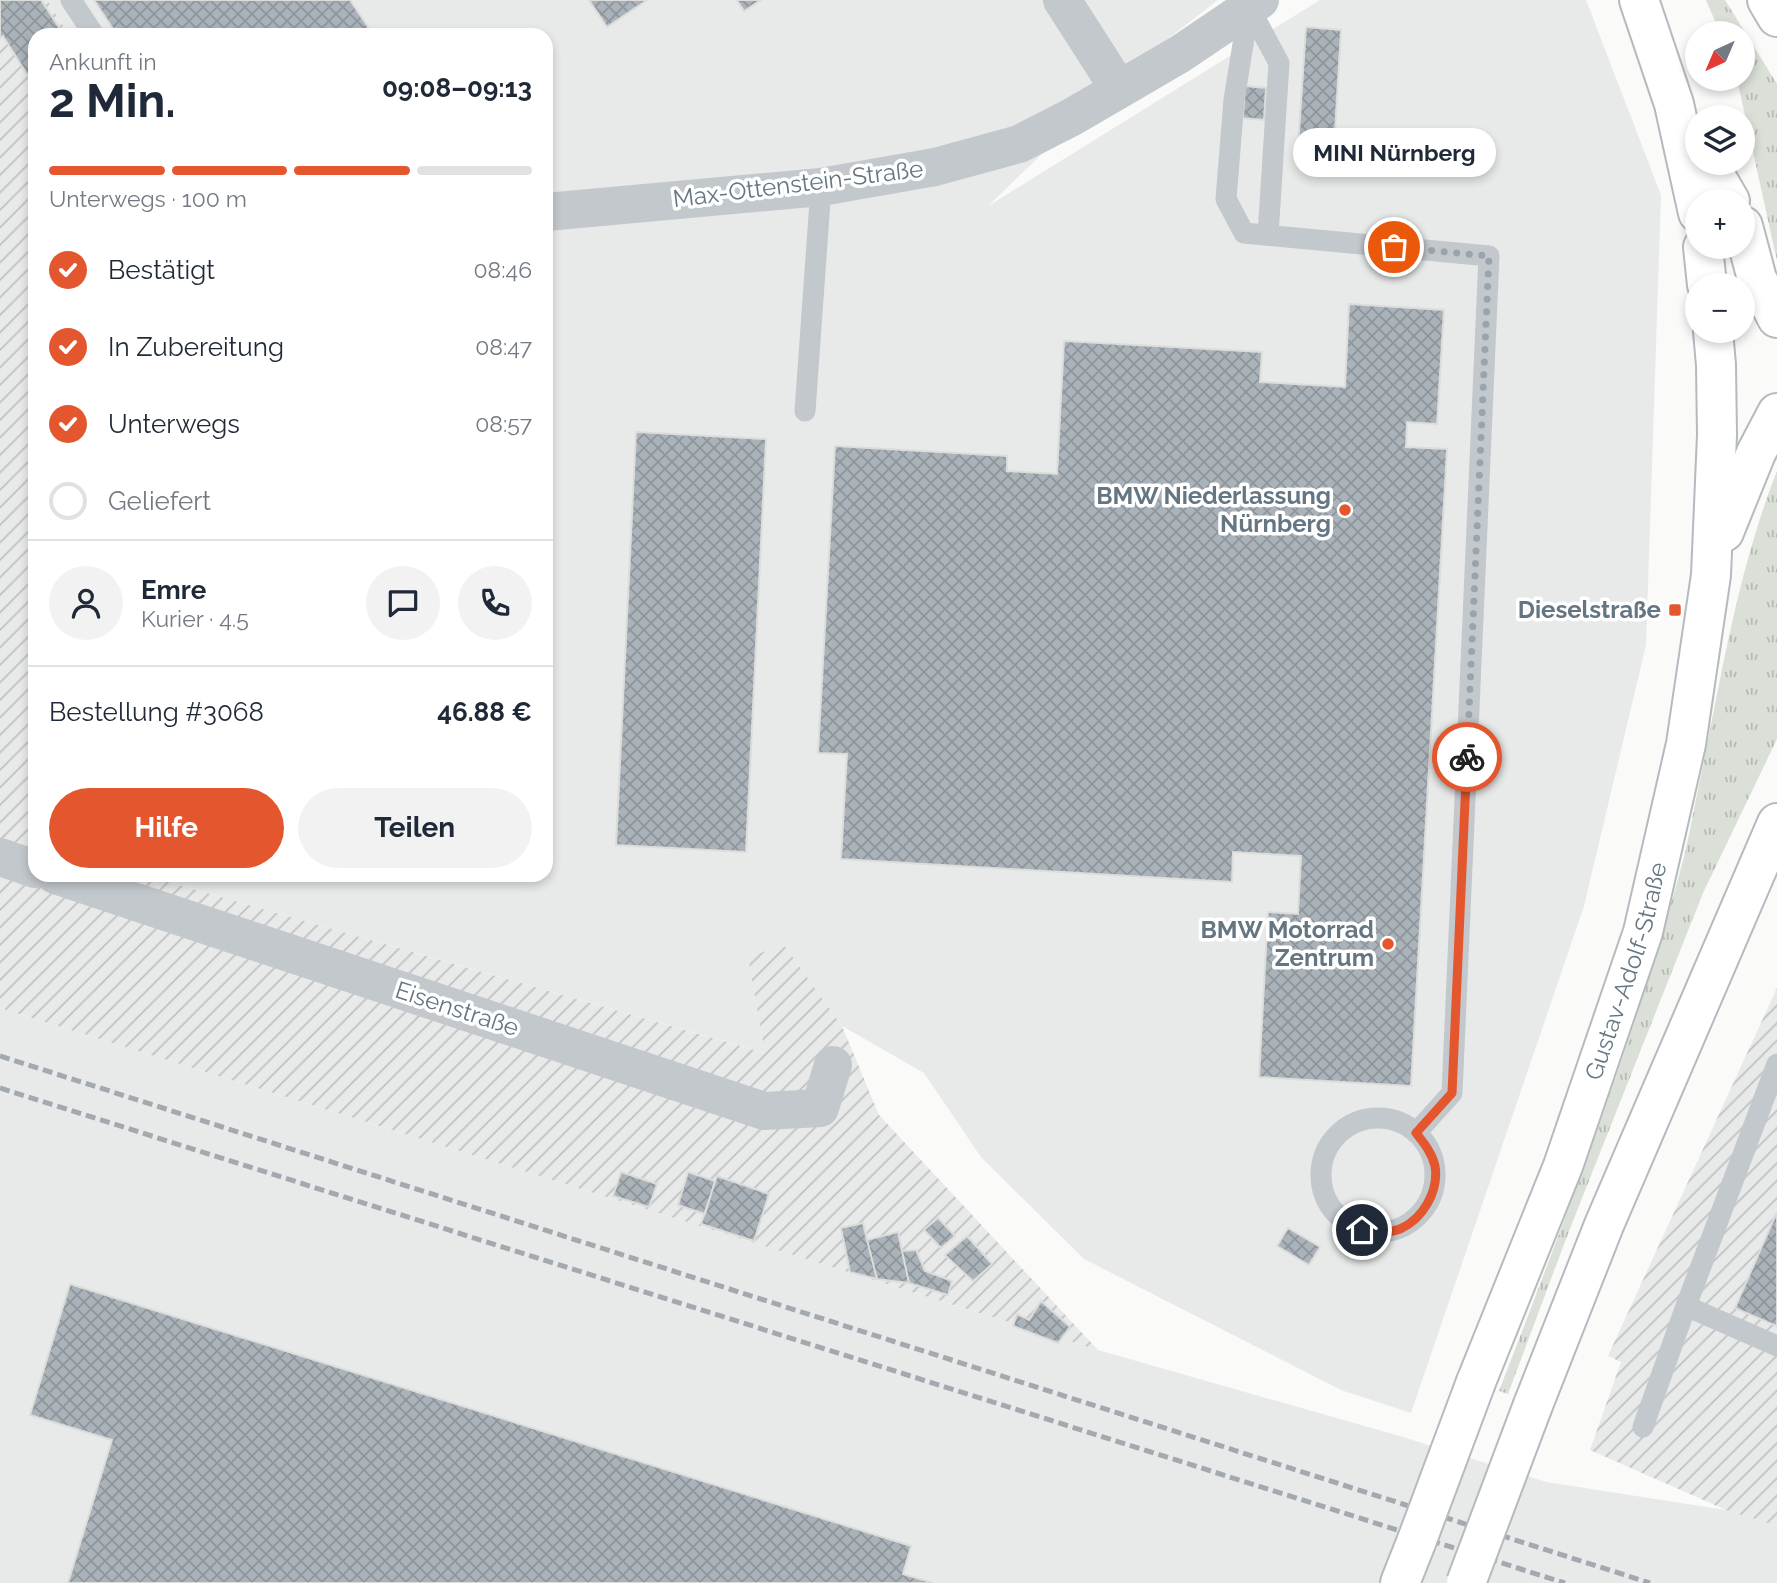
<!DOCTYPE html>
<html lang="de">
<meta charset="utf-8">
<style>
:root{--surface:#fff;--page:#f2f2f3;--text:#1f2937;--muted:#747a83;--line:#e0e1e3;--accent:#e4572e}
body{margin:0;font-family:Raleway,sans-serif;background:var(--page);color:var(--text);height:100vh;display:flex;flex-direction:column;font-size:26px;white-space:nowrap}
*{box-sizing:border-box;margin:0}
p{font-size:23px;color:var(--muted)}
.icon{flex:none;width:38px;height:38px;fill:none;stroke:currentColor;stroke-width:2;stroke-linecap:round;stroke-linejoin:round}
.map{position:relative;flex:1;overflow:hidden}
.side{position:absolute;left:28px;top:28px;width:525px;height:854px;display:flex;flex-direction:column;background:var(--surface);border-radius:21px;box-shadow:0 4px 10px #0003}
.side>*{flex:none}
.needle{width:46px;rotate:224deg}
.buttons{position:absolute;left:1685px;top:21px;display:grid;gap:14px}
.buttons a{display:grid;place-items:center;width:70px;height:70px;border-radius:50%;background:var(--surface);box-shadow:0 4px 10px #0003;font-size:35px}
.pin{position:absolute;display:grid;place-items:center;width:60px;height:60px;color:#fff;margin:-30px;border:4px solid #fff;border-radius:50%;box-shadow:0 2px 7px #0007}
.courier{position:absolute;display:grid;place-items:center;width:70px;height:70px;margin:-35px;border:5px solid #e4572e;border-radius:50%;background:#fff;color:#222;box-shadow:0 2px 9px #0007}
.bubble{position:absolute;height:49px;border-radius:24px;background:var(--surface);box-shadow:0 4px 10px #0003;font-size:23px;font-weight:700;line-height:49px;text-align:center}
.summary em{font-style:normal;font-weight:700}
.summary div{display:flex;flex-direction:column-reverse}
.summary{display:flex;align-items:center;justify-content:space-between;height:119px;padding:0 21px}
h1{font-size:46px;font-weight:700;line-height:52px}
.bar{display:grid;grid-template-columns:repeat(4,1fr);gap:10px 7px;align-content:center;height:84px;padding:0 21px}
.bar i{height:9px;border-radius:5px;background:var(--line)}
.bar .active{background:var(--accent)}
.bar p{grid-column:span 4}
.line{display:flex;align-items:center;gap:18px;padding:0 21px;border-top:2px solid var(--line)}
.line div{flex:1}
.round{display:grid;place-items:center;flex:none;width:74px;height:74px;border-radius:37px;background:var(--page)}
ol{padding:0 21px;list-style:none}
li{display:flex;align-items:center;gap:21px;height:77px}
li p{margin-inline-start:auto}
li .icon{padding:7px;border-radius:50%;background:var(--accent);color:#fff;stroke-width:4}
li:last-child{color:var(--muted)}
li i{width:38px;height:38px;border:4px solid var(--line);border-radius:50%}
.action{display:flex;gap:14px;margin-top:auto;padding:14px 21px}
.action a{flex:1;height:80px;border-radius:42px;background:var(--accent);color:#fff;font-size:28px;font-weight:700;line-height:80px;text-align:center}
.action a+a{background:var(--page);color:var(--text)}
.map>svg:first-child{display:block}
.built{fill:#e8e9e9}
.industrial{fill:url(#industrial-furrows)}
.grass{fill:url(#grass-tufts)}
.building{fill:url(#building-cross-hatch);stroke:#dcdcda;stroke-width:2}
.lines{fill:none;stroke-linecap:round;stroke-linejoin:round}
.primary-casing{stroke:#b5babe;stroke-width:42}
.lane{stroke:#c3c8cc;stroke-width:21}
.street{stroke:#c3c8cc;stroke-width:38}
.primary{stroke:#fff;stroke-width:38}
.rail{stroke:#a2aab0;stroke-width:5;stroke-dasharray:10 5;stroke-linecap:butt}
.primary-bridge-casing{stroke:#b5babe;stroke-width:42;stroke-linecap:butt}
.primary-bridge{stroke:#fff;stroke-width:38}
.done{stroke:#99a4ac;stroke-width:7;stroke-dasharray:0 12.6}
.route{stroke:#e4572e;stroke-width:9}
.poi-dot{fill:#e4572e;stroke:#fff;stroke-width:2.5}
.labels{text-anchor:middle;stroke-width:7;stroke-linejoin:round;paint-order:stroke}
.street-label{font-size:24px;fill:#657683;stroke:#fff}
.poi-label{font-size:24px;font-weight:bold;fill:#657683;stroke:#fff;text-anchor:end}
</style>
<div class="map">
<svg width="1777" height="1583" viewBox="0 0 1777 1583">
<defs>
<pattern id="industrial-furrows" width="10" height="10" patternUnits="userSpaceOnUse" patternTransform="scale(1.75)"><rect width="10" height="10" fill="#e8e9e9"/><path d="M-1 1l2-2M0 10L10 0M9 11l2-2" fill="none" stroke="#c0c1c2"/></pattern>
<pattern id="grass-tufts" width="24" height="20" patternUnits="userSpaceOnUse" patternTransform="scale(1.75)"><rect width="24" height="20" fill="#dadfd7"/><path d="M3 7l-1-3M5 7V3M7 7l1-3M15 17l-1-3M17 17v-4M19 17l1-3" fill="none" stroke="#b4b9b4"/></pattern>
<pattern id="building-cross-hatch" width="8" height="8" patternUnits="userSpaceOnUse" patternTransform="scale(1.75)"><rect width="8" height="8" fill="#aab3b9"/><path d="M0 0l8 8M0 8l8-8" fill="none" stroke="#8e969c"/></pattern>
</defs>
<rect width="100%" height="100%" fill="#fafaf8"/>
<!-- built -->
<path class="built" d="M47,0H1218L1134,65L988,206L1320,0H1586L1661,195L1646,645L1584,906L1411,1413L1341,1390L1084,1259L981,1157L924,1073L842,1026L784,945L748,957L766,1053L144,875H546V35H69Z
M0,1008L1098,1350L1403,1437L1546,1482L1726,1510L1777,1526V1583H0Z"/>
<!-- industrial -->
<path class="industrial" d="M0,0H47L69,35H35V875H144L765,1053L748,957L784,945L842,1026L879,1115L1098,1350L0,1008Z
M1777,988V1526L1726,1510L1590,1450L1621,1362L1608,1356Z"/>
<!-- grass -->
<path class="grass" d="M1706,0H1725L1777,84V261L1737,79H1743V33H1720Z
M1777,471V739L1703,893L1569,1231L1508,1394L1499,1391C1565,1220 1631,1049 1680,872C1687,847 1692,820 1697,794C1720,686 1736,575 1777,471Z"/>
<!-- building -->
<path class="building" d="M0,0H41L64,35H35V87L3,36L0,38Z
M94,0H350L370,30L363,35H117Z
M589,0H647L607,27Z
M737,0H761L744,11Z
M1306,27L1341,30L1333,165L1297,163Z
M1245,86L1266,88L1264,120L1243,118Z
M1349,304L1444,310L1437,424L1407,422L1406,447L1447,449L1411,1086L1259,1077L1268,912L1298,914L1301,856L1233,852L1232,882L841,859L847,754L818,753L835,446L1007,456V471L1057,474L1064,341L1262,352L1260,382L1345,387Z
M636,432L766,439L746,852L616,845Z
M621,1172L657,1184L649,1207L613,1196Z
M688,1172L715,1181L705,1214L678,1205Z
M717,1176L769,1194L754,1241L701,1224Z
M1777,1212V1326L1735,1308Z
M938,1218L955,1236L941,1248L924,1230Z
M863,1223L867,1240L877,1279L850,1272L841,1228Z
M1288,1228L1320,1247L1309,1265L1277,1246Z
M898,1232L902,1251L909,1283L877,1279L867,1240Z
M967,1236L992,1264L973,1281L945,1255Z
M916,1250L925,1271L952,1281L948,1295L909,1283L902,1251Z
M70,1284L911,1546L903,1574L933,1583H68L112,1440L30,1415Z
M1041,1301L1070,1327L1058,1343L1013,1326L1017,1314L1029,1320Z"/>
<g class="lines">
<!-- primary casing -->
<g class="primary-casing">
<g id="primary">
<path d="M1639,0L1674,104L1698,213"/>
<path d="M1767,0L1777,17"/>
<path d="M1708,163L1730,201"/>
<path d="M1743,226L1757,279L1777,318"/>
<path d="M1703,247L1707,285"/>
<path d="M1724,532L1756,453L1777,413"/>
<path id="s1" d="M1476,1382L1563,1166L1643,932L1686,744L1711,575L1717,435L1716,365L1713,331"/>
<path d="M1533,1405L1604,1225L1777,823"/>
<path d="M1400,1583L1417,1540"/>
</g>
</g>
<!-- lane -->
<path class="lane" d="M71,0L94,35
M1249,7L1234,100L1226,199L1244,233L1489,256L1452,1093L1416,1133
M1249,7L1279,63L1268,235
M805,411L821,187
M1321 1175a57 57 0 1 1 114 0a57 57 0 1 1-114 0Z
M1686,1306L1777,1346
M1643,1427L1686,1306L1777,1064"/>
<!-- street -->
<path class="street" d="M1062,0L1119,89
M546,212L821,187L935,167L1019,144L1072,117L1180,54L1260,0
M0,857L35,869
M55,875L764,1111L820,1108L833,1065"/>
<!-- primary -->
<use href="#primary" class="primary"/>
<!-- rail -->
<path class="rail" d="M0,1056L1650,1583
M0,1088L1565,1583"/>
<!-- primary-bridge casing -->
<g class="primary-bridge-casing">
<path id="primary-bridge" d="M1417,1540L1476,1382
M1466,1583L1533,1405"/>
</g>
<!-- primary-bridge -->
<use href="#primary-bridge" class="primary-bridge"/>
</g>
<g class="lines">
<!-- done -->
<path class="done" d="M1394,247L1489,256L1467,757"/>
<!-- route -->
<path class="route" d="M1362,1230C1374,1232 1387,1234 1400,1229C1423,1219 1439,1191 1435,1166C1432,1153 1424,1143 1416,1133L1452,1093L1467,757"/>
</g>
<!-- markers -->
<g class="poi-dot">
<circle cx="1345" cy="510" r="7"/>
<rect x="1668" y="603" width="14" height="14" rx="3.5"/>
<circle cx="1388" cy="944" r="7"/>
</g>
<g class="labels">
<!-- street labels -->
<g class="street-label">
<text transform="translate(798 184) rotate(-7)" y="8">Max-Ottenstein-Straße</text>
<text dy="8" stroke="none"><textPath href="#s1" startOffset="438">Gustav-Adolf-Straße</textPath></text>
<text transform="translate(457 1009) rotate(18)" y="8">Eisenstraße</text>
</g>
<!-- poi labels -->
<g class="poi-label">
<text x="1331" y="504">BMW Niederlassung<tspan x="1331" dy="28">Nürnberg</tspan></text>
<text x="1661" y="618">Dieselstraße</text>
<text x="1374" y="938">BMW Motorrad<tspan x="1374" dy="28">Zentrum</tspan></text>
</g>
</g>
</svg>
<div class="buttons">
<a><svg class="needle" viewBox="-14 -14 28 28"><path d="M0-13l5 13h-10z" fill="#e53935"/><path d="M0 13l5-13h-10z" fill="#747a83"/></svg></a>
<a><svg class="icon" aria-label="layers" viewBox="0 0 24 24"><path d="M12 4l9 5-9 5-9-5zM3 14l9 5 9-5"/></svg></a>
<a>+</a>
<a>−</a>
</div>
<div class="pin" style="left:1394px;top:247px;background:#ea580c"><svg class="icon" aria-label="bag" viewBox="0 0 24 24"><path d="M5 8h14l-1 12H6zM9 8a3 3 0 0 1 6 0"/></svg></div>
<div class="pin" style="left:1362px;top:1230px;background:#1f2937"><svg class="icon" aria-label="home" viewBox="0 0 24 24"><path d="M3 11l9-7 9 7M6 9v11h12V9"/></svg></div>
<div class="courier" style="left:1467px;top:757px"><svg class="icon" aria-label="bike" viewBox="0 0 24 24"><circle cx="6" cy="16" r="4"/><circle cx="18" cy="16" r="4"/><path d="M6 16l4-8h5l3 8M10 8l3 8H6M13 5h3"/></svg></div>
<div class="bubble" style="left:1293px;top:128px;width:203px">MINI Nürnberg</div>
<section class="side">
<div class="summary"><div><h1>2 Min.</h1><p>Ankunft in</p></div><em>09:08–09:13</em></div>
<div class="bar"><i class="active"></i><i class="active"></i><i class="active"></i><i></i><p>Unterwegs · 100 m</p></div>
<ol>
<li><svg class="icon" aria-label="check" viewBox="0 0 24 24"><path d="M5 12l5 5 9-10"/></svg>Bestätigt<p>08:46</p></li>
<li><svg class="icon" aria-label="check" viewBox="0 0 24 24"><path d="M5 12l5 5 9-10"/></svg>In Zubereitung<p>08:47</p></li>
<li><svg class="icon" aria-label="check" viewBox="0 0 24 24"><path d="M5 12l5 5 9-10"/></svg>Unterwegs<p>08:57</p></li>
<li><i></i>Geliefert</li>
</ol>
<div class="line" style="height:126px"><a class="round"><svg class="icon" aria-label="person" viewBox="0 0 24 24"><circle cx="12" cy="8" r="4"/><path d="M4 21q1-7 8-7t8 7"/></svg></a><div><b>Emre</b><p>Kurier · 4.5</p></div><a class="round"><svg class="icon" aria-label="chat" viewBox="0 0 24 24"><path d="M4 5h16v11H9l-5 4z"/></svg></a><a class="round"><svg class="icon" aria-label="phone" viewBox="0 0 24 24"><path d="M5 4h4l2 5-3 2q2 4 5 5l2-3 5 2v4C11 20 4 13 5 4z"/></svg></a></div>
<div class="line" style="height:91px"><div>Bestellung #3068</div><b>46.88 €</b></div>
<div class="action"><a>Hilfe</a><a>Teilen</a></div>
</section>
</div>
